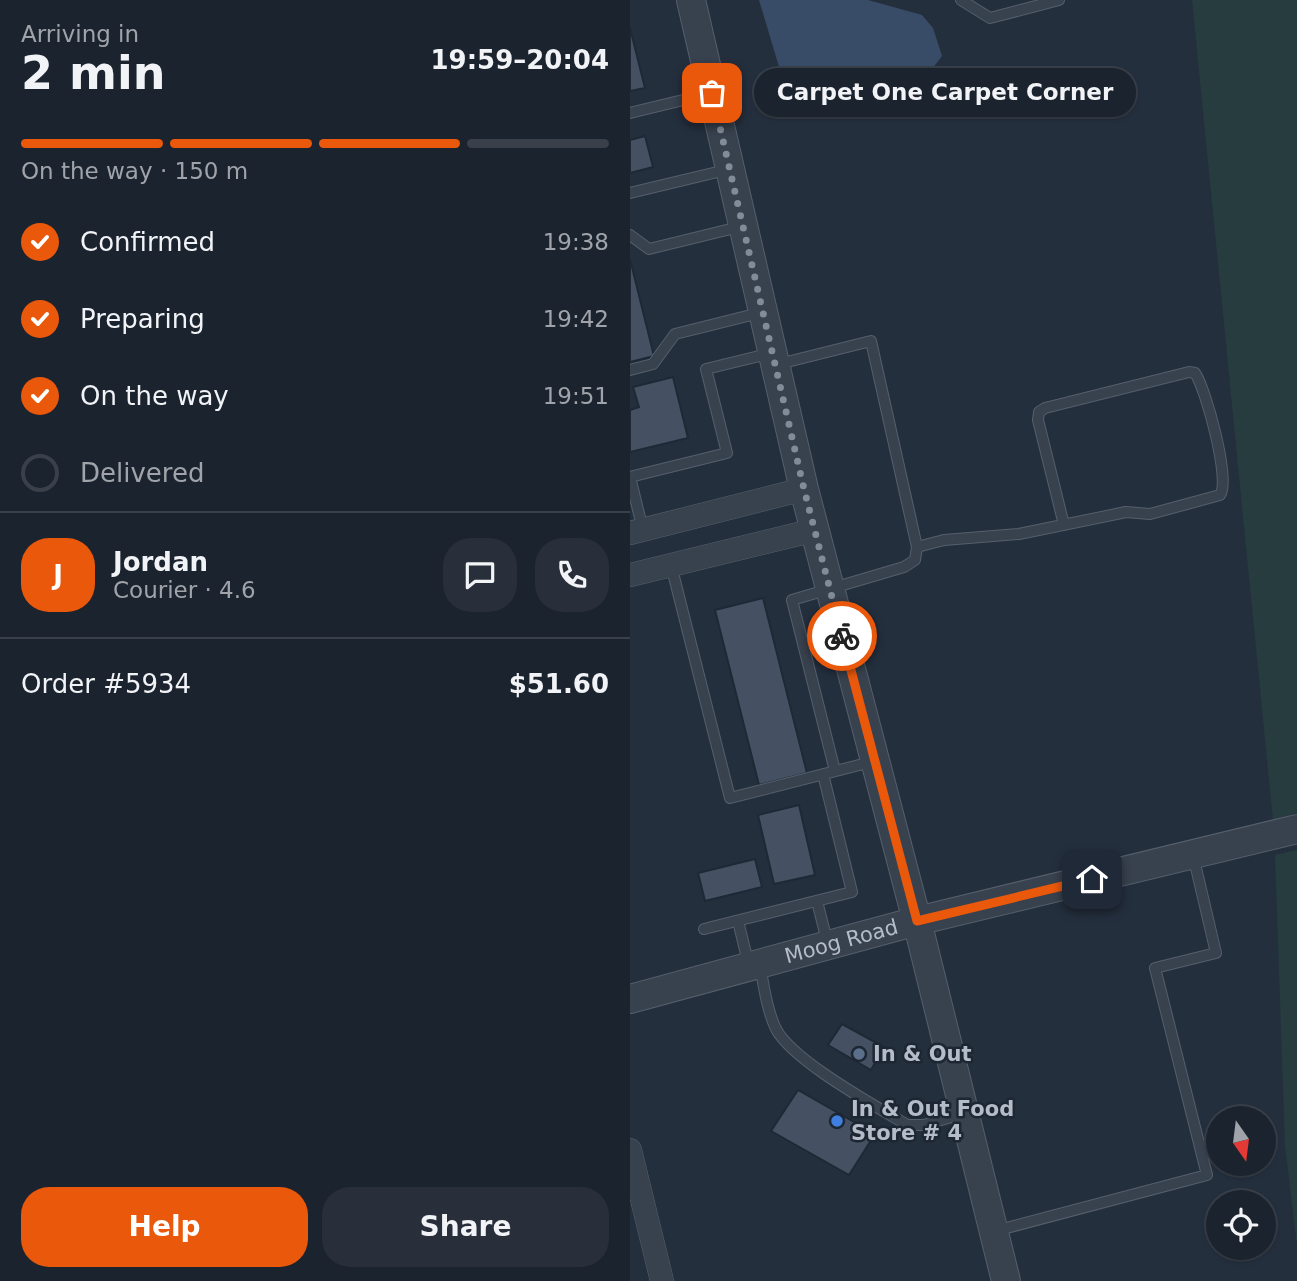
<!DOCTYPE html>
<meta charset="utf-8">
<style>
:root{--surface:#1b232e;--page:#282f3a;--text:#f1f3f6;--muted:#a0a4aa;--line:#39404a;--accent:#ea580c}
body{margin:0;font-family:"DejaVu Sans",sans-serif;background:var(--page);color:var(--text);height:100vh;display:flex;flex-direction:column;font-size:26px;white-space:nowrap}
*{box-sizing:border-box;margin:0}
p{font-size:23px;color:var(--muted)}
.icon{flex:none;width:38px;height:38px;fill:none;stroke:currentColor;stroke-width:2;stroke-linecap:round;stroke-linejoin:round}
.map{position:relative;flex:1;overflow:hidden}
.drawer{display:flex;flex-direction:column;background:var(--surface);width:630px}
.drawer>*{flex:none}
.needle{width:46px;rotate:166deg}
.buttons{position:absolute;left:576px;top:1106px;display:grid;gap:14px}
.buttons a{display:grid;place-items:center;width:70px;height:70px;border-radius:50%;background:var(--surface);box-shadow:0 2px 5px #0004,0 0 0 2px var(--line);font-size:35px}
.pin{position:absolute;display:grid;place-items:center;width:60px;height:60px;color:#fff;margin:-30px;border-radius:14px;box-shadow:0 4px 10px #0006}
.courier{position:absolute;display:grid;place-items:center;width:70px;height:70px;margin:-35px;border:5px solid #ea580c;border-radius:50%;background:#fff;color:#222;box-shadow:0 2px 9px #0007}
.bubble{position:absolute;height:49px;border-radius:24px;background:var(--surface);box-shadow:0 2px 5px #0004,0 0 0 2px var(--line);font-size:23px;font-weight:700;line-height:49px;text-align:center}
.summary em{font-style:normal;font-weight:700}
.summary div{display:flex;flex-direction:column-reverse}
.summary{display:flex;align-items:center;justify-content:space-between;height:119px;padding:0 21px}
h1{font-size:46px;font-weight:700;line-height:52px}
.bar{display:grid;grid-template-columns:repeat(4,1fr);gap:10px 7px;align-content:center;height:84px;padding:0 21px}
.bar i{height:9px;border-radius:5px;background:var(--line)}
.bar .selected{background:var(--accent)}
.bar p{grid-column:span 4}
.line{display:flex;align-items:center;gap:18px;padding:0 21px;border-top:2px solid var(--line)}
.line div{flex:1}
.round{display:grid;place-items:center;flex:none;width:74px;height:74px;border-radius:28px;background:var(--page)}
ol{padding:0 21px;list-style:none}
li{display:flex;align-items:center;gap:21px;height:77px}
li p{margin-inline-start:auto}
li .icon{padding:7px;border-radius:50%;background:var(--accent);color:#fff;stroke-width:4}
li:last-child{color:var(--muted)}
li i{width:38px;height:38px;border:4px solid var(--line);border-radius:50%}
.primary-button{display:flex;gap:14px;margin-top:auto;padding:14px 21px}
.primary-button a{flex:1;height:80px;border-radius:28px;background:var(--accent);color:#fff;font-size:28px;font-weight:700;line-height:80px;text-align:center}
.primary-button a+a{background:var(--page);color:var(--text)}
main{display:flex;flex:1;min-height:0}
.map>svg:first-child{display:block}
.green{fill:#263c3f}
.water{fill:#394c67}
.building{fill:#455162;stroke:#1f2835;stroke-width:2}
.lines{fill:none;stroke-linecap:round;stroke-linejoin:round}
.service-casing{stroke:#565f6c;stroke-width:12}
.minor-casing{stroke:#565f6c;stroke-width:24}
.tertiary-casing{stroke:#565f6c;stroke-width:30}
.service{stroke:#38414e;stroke-width:10}
.minor{stroke:#38414e;stroke-width:23}
.tertiary{stroke:#38414e;stroke-width:28}
.done{stroke:#828b98;stroke-width:7;stroke-dasharray:0 12.6}
.route{stroke:#ea580c;stroke-width:9}
.service-dot{fill:#5c6f8a;stroke:#1d2633;stroke-width:2.5}
.shop-dot{fill:#3f7fe0;stroke:#1d2633;stroke-width:2.5}
.labels{text-anchor:middle;stroke-width:5;stroke-linejoin:round;paint-order:stroke}
.street-label{font-size:21px;fill:#b4bcc9;stroke:#1d2633}
.poi-label{font-size:21px;font-weight:bold;fill:#b4bcc9;stroke:#1d2633;text-anchor:start}
</style>
<main>
<section class="drawer">
<div class="summary"><div><h1>2 min</h1><p>Arriving in</p></div><em>19:59–20:04</em></div>
<div class="bar"><i class="selected"></i><i class="selected"></i><i class="selected"></i><i></i><p>On the way · 150 m</p></div>
<ol>
<li><svg class="icon" aria-label="check" viewBox="0 0 24 24"><path d="M5 12l5 5 9-10"/></svg>Confirmed<p>19:38</p></li>
<li><svg class="icon" aria-label="check" viewBox="0 0 24 24"><path d="M5 12l5 5 9-10"/></svg>Preparing<p>19:42</p></li>
<li><svg class="icon" aria-label="check" viewBox="0 0 24 24"><path d="M5 12l5 5 9-10"/></svg>On the way<p>19:51</p></li>
<li><i></i>Delivered</li>
</ol>
<div class="line" style="height:126px"><b class="round" style="background:var(--accent);color:#fff">J</b><div><b>Jordan</b><p>Courier · 4.6</p></div><a class="round"><svg class="icon" aria-label="chat" viewBox="0 0 24 24"><path d="M4 5h16v11H9l-5 4z"/></svg></a><a class="round"><svg class="icon" aria-label="phone" viewBox="0 0 24 24"><path d="M5 4h4l2 5-3 2q2 4 5 5l2-3 5 2v4C11 20 4 13 5 4z"/></svg></a></div>
<div class="line" style="height:91px"><div>Order #5934</div><b>$51.60</b></div>
<div class="primary-button"><a>Help</a><a>Share</a></div>
</section>
<div class="map">
<svg width="667" height="1281" viewBox="0 0 667 1281">
<rect width="100%" height="100%" fill="#242f3e"/>
<!-- green -->
<path class="green" d="M562,0H667V813L643,820Z
M667,850V1245L655,1146L645,855Z"/>
<!-- water -->
<path class="water" d="M129,0H238L292,15L303,28L312,56L288,87L259,70L243,67L216,80L180,103L159,100Z"/>
<!-- building -->
<path class="building" d="M0,28L15,88L0,91Z
M15,136L23,167L0,173V140Z
M0,259L24,356L0,362Z
M43,377L58,438L0,452V410L9,407L3,387Z
M133,598L177,773L129,785L85,610Z
M169,805L185,875L144,884L128,815Z
M125,859L132,887L75,901L68,873Z
M212,1024L254,1047L241,1070L198,1045Z
M168,1090L245,1134L219,1175L141,1131Z"/>
<g class="lines">
<!-- service casing -->
<g class="service-casing">
<path id="service" d="M331,0L360,18L429,0
M0,113L82,93
M0,193L100,169
M0,235L19,249L113,226
M145,365L241,341L287,547L285,560L274,567L162,600L205,771
M0,370L23,364L45,334L133,312
M0,477L97,453L76,369L142,353
M0,477L13,530
M287,547L314,540L389,534L496,512L520,514L590,495C601,481 576,389 565,373L559,372L415,408L409,412L408,420L434,525
M41,565L100,798L245,761
M187,901L198,945
M108,921L119,966
M74,929L222,892L193,774
M130,966C134,987 137,1010 146,1029C163,1061 244,1105 277,1125H294L335,1113
M365,1231L577,1175L525,968L586,953L563,855"/>
</g>
<!-- minor casing -->
<g class="minor-casing">
<path id="minor" d="M0,533L174,489
M0,575L185,530
M0,1150L32,1281"/>
</g>
<!-- tertiary casing -->
<g class="tertiary-casing">
<g id="tertiary">
<path d="M61,0L174,489L287,921L376,1281"/>
<path id="s1" d="M0,999L287,921L667,829"/>
</g>
</g>
<!-- service -->
<use href="#service" class="service"/>
<!-- minor -->
<use href="#minor" class="minor"/>
<!-- tertiary -->
<use href="#tertiary" class="tertiary"/>
</g>
<g class="lines">
<!-- done -->
<path class="done" d="M82,93L174,489L212,636"/>
<!-- route -->
<path class="route" d="M212,636L287,921L462,879"/>
</g>
<!-- markers -->
<circle class="service-dot" cx="229" cy="1054" r="7"/>
<circle class="shop-dot" cx="207" cy="1121" r="7"/>
<g class="labels">
<!-- street labels -->
<g class="street-label">
<text dy="7" stroke="none"><textPath href="#s1" startOffset="219">Moog Road</textPath></text>
</g>
<!-- poi labels -->
<g class="poi-label">
<text x="243" y="1061">In &amp; Out</text>
<text x="221" y="1116">In &amp; Out Food<tspan x="221" dy="24">Store # 4</tspan></text>
</g>
</g>
</svg>
<div class="buttons">
<a><svg class="needle" viewBox="-14 -14 28 28"><path d="M0-13l5 13h-10z" fill="#e53935"/><path d="M0 13l5-13h-10z" fill="#a0a4aa"/></svg></a>
<a><svg class="icon" aria-label="locate" viewBox="0 0 24 24"><circle cx="12" cy="12" r="6"/><path d="M12 2v4M12 18v4M2 12h4M18 12h4"/></svg></a>
</div>
<div class="pin" style="left:82px;top:93px;background:#ea580c"><svg class="icon" aria-label="bag" viewBox="0 0 24 24"><path d="M5 8h14l-1 12H6zM9 8a3 3 0 0 1 6 0"/></svg></div>
<div class="pin" style="left:462px;top:879px;background:#1f2937"><svg class="icon" aria-label="home" viewBox="0 0 24 24"><path d="M3 11l9-7 9 7M6 9v11h12V9"/></svg></div>
<div class="courier" style="left:212px;top:636px"><svg class="icon" aria-label="bike" viewBox="0 0 24 24"><circle cx="6" cy="16" r="4"/><circle cx="18" cy="16" r="4"/><path d="M6 16l4-8h5l3 8M10 8l3 8H6M13 5h3"/></svg></div>
<div class="bubble" style="left:124px;top:68px;width:382px">Carpet One Carpet Corner</div>
</div>
</main>
